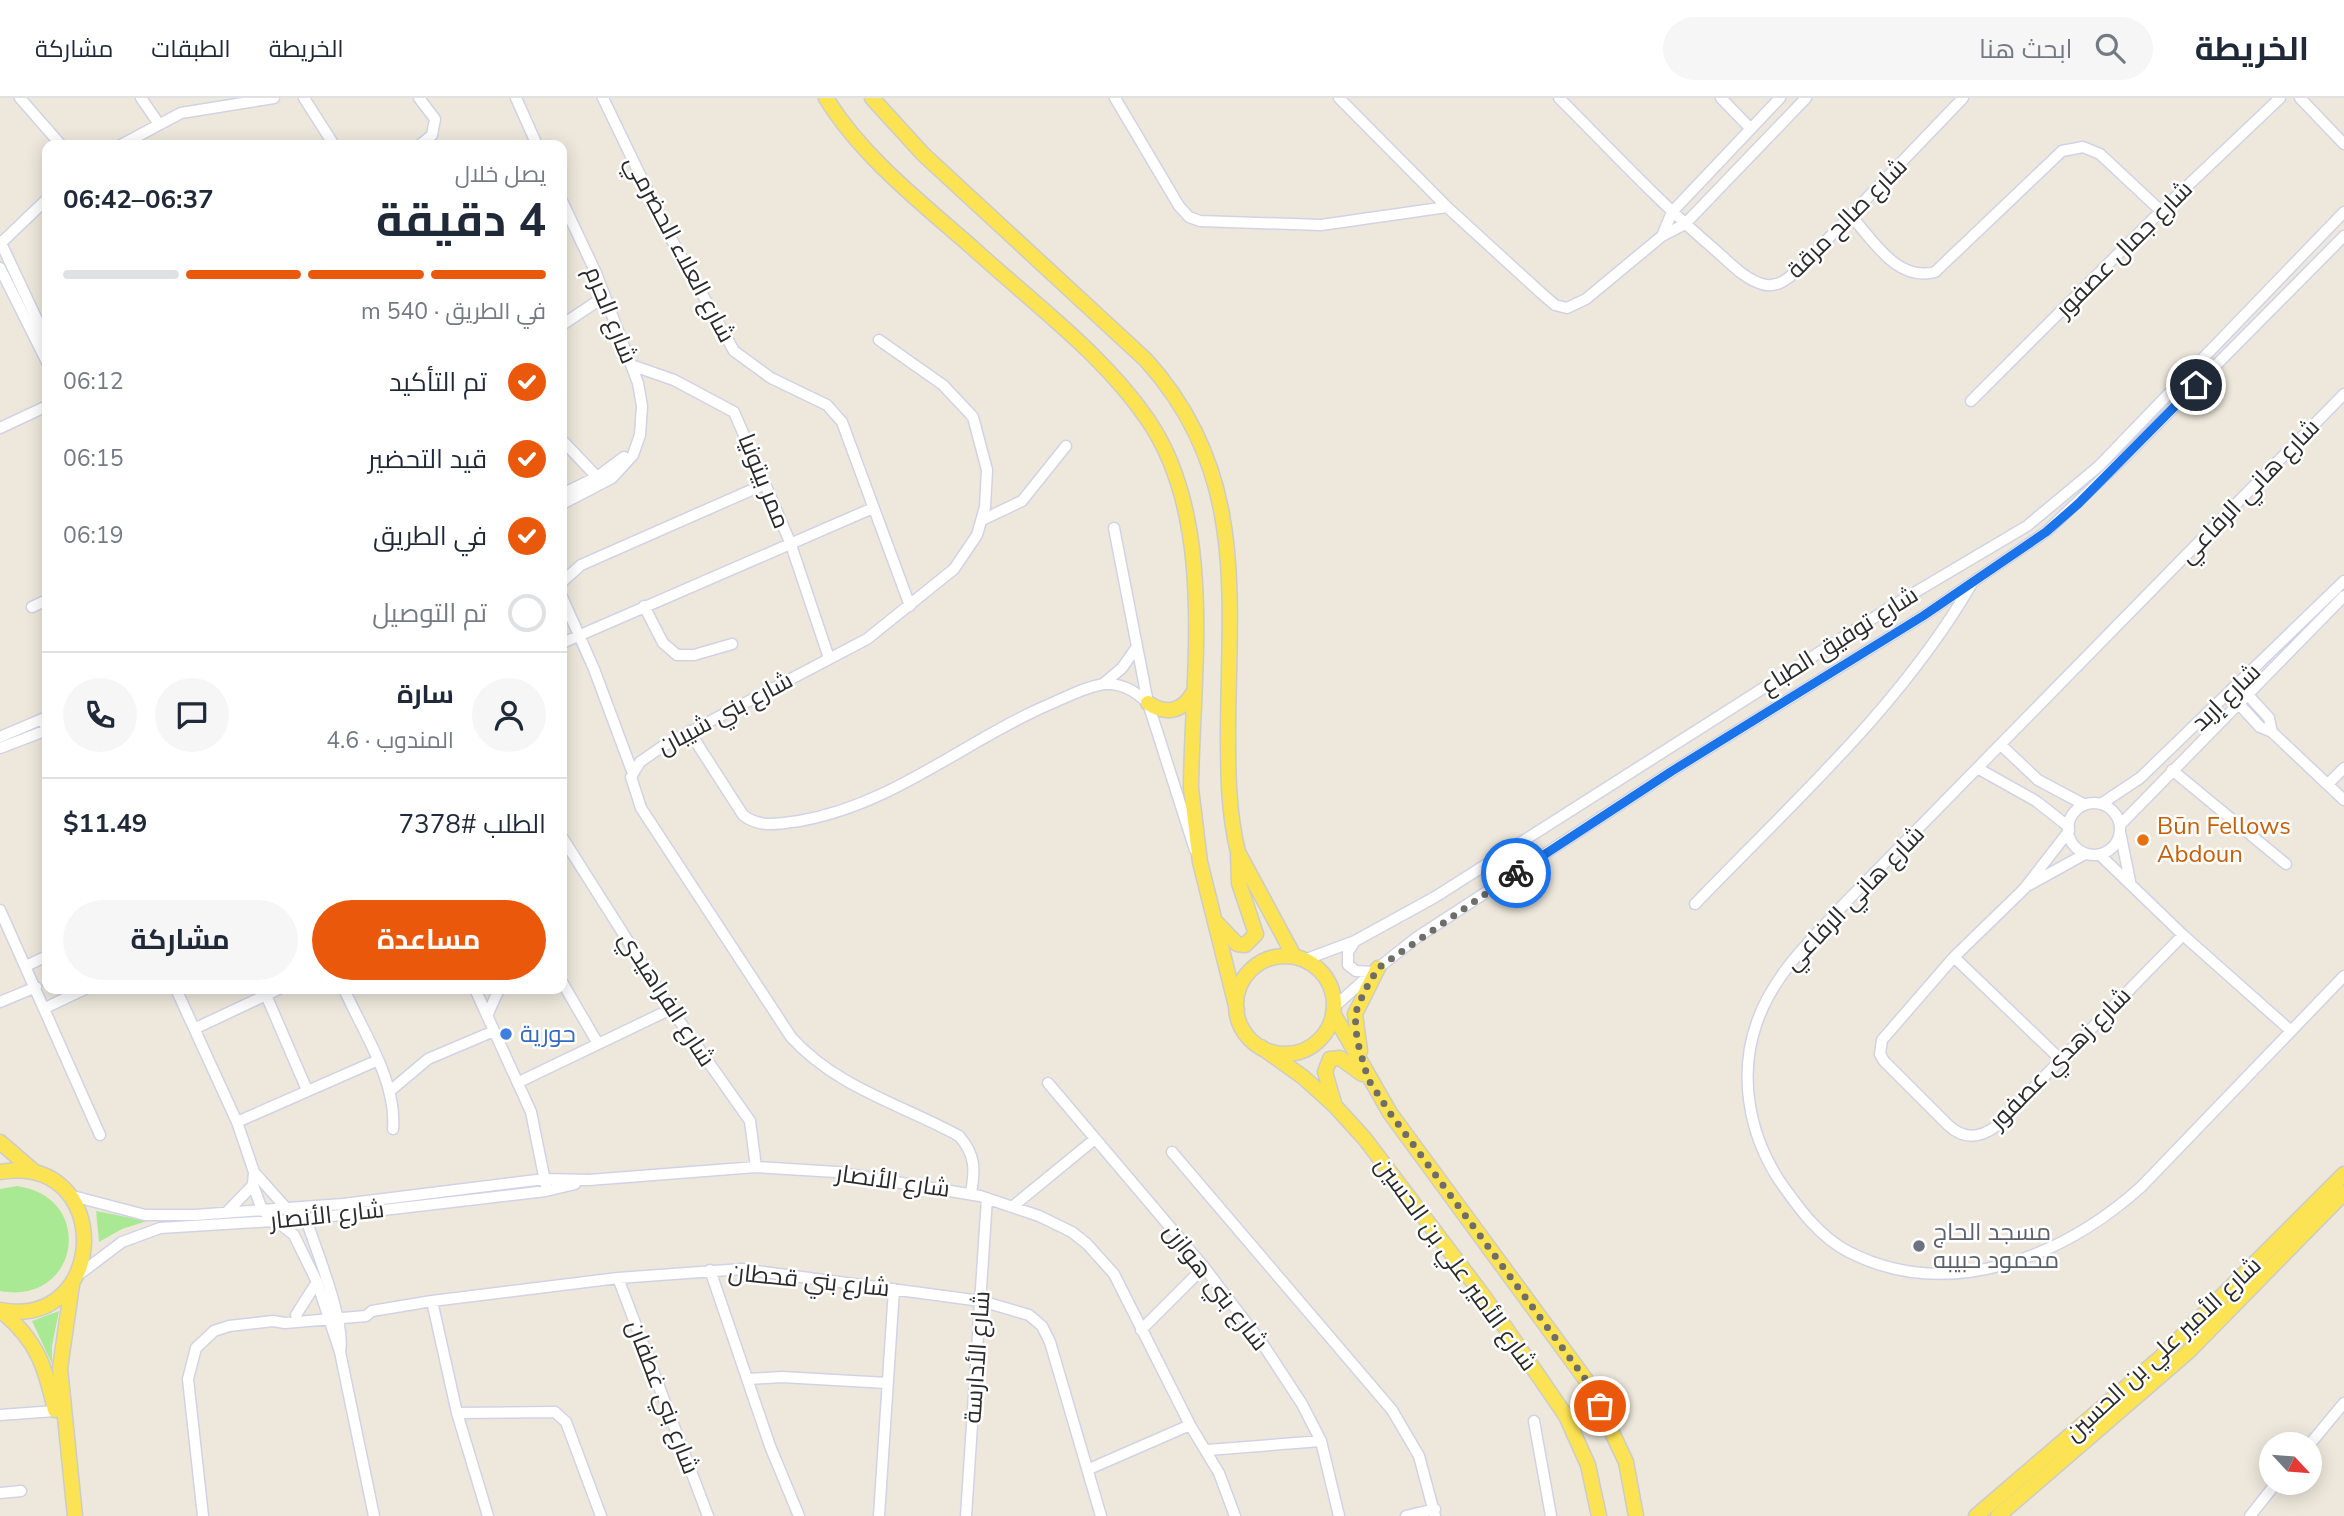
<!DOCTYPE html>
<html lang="ar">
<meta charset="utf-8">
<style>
:root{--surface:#fff;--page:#f6f6f7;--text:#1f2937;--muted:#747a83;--line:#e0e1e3;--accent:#ea580c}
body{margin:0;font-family:"Nunito Sans",Cairo,sans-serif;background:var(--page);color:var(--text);direction:rtl;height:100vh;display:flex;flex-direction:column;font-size:26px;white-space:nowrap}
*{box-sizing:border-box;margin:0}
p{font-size:23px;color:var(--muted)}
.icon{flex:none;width:38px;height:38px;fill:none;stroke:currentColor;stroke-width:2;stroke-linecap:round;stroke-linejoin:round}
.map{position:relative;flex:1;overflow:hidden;direction:ltr}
.side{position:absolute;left:42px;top:42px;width:525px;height:854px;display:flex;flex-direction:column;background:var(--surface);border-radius:14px;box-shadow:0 4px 18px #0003;direction:rtl}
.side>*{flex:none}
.needle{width:46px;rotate:116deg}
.buttons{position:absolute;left:2259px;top:1334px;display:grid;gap:14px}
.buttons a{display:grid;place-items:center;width:63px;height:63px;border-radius:50%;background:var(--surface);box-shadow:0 4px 18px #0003;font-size:35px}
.pin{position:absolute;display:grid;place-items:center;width:60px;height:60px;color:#fff;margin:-30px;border:4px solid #fff;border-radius:50%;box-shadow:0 2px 7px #0007}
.courier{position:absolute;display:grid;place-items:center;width:70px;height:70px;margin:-35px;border:5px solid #1a73e8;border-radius:50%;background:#fff;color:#222;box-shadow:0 2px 9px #0007}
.summary em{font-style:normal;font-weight:700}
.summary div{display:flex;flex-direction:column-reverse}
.summary{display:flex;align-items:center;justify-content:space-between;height:119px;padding:0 21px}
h1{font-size:46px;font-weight:700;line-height:52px}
.bar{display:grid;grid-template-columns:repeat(4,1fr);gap:10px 7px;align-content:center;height:84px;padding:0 21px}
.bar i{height:9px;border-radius:5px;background:var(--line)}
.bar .active{background:var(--accent)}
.bar p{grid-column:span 4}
.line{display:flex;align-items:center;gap:18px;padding:0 21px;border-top:2px solid var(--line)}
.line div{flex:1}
.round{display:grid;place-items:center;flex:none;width:74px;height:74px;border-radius:37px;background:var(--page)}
ol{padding:0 21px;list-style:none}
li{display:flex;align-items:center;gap:21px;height:77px}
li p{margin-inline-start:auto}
li .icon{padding:7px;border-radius:50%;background:var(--accent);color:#fff;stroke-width:4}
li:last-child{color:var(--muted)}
li i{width:38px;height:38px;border:4px solid var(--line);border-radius:50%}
.primary-button{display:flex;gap:14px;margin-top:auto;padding:14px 21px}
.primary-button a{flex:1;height:80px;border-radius:42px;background:var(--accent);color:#fff;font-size:28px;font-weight:700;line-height:80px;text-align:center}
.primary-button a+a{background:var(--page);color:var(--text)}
header{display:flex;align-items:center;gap:42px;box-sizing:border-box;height:98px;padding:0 35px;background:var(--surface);border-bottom:2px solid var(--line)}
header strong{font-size:33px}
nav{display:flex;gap:38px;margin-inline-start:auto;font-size:24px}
.search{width:490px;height:63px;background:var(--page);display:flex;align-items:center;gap:18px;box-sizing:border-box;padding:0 24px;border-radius:38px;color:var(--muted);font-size:26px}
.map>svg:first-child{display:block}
.green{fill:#aae994}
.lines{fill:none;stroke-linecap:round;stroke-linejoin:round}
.minor-casing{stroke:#d1d3e5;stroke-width:13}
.major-casing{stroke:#ccc;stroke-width:17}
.minor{stroke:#fff;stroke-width:10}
.major{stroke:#fce353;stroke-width:14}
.done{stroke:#6f6d69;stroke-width:7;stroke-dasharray:0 12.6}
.route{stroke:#1a73e8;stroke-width:9}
.food-dot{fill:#e8710a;stroke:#fff;stroke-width:2.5}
.shop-dot{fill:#3f7fe0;stroke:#fff;stroke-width:2.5}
.worship-dot{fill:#6b7280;stroke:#fff;stroke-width:2.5}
.labels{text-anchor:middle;stroke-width:5;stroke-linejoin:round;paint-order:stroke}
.street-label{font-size:24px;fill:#2b2b2b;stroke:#fff}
.food-label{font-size:24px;fill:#c56008;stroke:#fff;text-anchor:start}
.shop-label{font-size:24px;fill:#366cbe;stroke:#fff;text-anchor:start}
.worship-label{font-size:24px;fill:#5b616d;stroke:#fff;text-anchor:start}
</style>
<header>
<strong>الخريطة</strong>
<div class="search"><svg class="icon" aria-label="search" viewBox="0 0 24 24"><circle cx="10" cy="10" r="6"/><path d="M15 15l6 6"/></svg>ابحث هنا</div>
<nav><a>الخريطة</a><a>الطبقات</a><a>مشاركة</a></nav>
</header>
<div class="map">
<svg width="2344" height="1418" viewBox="0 0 2344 1418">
<rect width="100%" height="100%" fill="#eee8dc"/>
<!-- green -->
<path class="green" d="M17,1088C97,1099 79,1208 0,1193V1091Z
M96,1113L147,1123L122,1131L99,1144Z
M59,1213L52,1248V1266L32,1223Z"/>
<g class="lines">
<!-- minor casing -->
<g class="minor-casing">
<path id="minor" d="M20,0L61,47
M141,0L159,26
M304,0L334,47
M419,0L435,21L432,37L420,47
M516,0L537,47
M603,0L668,135L734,253L771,280L827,307L842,324L910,508
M1115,0L1179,108L1189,119L1200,123L1321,127L1447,109
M1339,0L1447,109L1540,194L1555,207L1567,210L1586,201L1662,138L1685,126L1806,0
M1559,0C1610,51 1659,104 1714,151C1728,163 1744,181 1762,186C1777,191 1789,180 1800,170L1963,0
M1721,0L1750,30
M2300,0L2344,46
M121,47L181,15L274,0
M562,103L596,175L638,285L642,308L640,337L633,357L612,380L562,406
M1851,118C1874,143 1897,184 1935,174L2062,53L2083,49L2100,56L2161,113
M1662,138L1672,114L1780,0
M0,143L47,243
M0,146L47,101
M0,170L47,264
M562,227L605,198
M879,242L943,287L973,319L987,372L985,409L977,437L954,471L867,541L663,648L640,664L631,679L641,710L791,939C837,990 901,1006 959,1038C976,1057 975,1072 971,1095
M631,267L674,282L734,314L790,444L829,560
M2344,296L1848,802C1814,839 1774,875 1757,924C1738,977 1749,1036 1779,1082C1797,1108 1819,1139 1849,1154C1949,1205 2063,1159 2141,1089L2344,878
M1971,303L2161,113L2280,0
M0,330L47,308
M562,342L597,379
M562,396L597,379L624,359
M982,422L1022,403L1066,348
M1114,430L1148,605L1195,752
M562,484L581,467L765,386
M562,499L594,571L632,673
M644,508L663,545L677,557H694L732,546
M32,509L47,502
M562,545L873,410
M1103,586L1122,570L1136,550
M2247,596L2269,620L2272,634
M2238,605L2260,629L2272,634L2344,702
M689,633L743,717C759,730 779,726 799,723C893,707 964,643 1050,606C1067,599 1087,588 1105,586C1123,585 1136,594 1148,605
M0,639L47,619
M2001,647L2038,682L2085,707
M0,650L47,632L42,621
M1979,671L2036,703L2069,729
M2172,672L2286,766
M2328,686L2344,670
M2068 731a26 26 0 1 1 52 0a26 26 0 1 1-52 0Z
M2101,706L2140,680L2344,483
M2120,727L2344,498
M2069,733L2024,791L1954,859L1882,942L1880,956L1884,963L1948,1027C1963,1041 1978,1041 1995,1029L2183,837
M2120,734L2130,783
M562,739L671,911L750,1023L756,1069
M2100,757L2183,837L2290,932
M2029,787L2085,756
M1695,806C1792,705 1900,609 1971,487
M0,812L100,1037
M1355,843L1348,854V867L1356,873L1373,874
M1954,859L2059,960
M1304,862L1355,843L1435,799L1897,505L2027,428L2099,368L2344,114
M26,868L47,858
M562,884L597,944
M176,891L237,1024L254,1074L253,1087L262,1112L294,1137L317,1184L340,1254L374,1418
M344,891C363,934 397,983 393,1031
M475,891L531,1014L546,1088
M266,897L307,992
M0,904L36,889
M1334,909L1373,874L1416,840L1672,673L1923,518L2046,434L2127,357L2344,138
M45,910L85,891
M487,918L499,891
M196,930L279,891
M519,984L671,911
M1048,985L1204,1169L1264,1248L1302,1306L1321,1343L1339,1418
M390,993L428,961L494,933
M237,1024L376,963
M1172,1054L1392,1312L1419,1358L1435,1418
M254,1074L287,1111
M69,1097L145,1117H195L343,1106L545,1081L589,1082L756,1069L836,1074L980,1098L1039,1118L1072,1134L1087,1146L1114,1176L1190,1327L1219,1375L1235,1418
M1012,1109L1095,1041
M227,1114L253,1087
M301,1117L306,1121C316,1152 346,1224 340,1254
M710,1172L770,1348L799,1418
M77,1178L122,1144L160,1130L306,1121L546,1093L575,1086
M618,1180L708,1418
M432,1203L457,1315L488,1418
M296,1217L317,1184
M1141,1232L1204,1169
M749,1281L782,1279L887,1285
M457,1315L555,1314L566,1324L601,1418
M0,1317L55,1313
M1534,1323L1551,1418
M2310,1346L2344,1305
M1208,1352L1321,1343
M1089,1371L1190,1327
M0,1395L21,1393
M203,1418L188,1281L196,1250L214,1233L229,1228L273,1223L285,1225L366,1218L372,1213L432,1203L618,1180L742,1171L981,1203L1029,1217L1042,1228L1050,1244L1101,1418
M879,1418L894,1191
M966,1418L987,1100
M1406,1418L1435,1411
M2250,1418L2277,1384"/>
</g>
<!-- major casing -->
<g class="major-casing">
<path id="major" d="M826,0C862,59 923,106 974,151C1033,205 1103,256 1148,322C1217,423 1192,574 1191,690L1200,764L1237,912
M872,0L923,56L1146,262C1247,374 1229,494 1228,632C1228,673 1228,713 1238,754L1294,858
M1148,605C1166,617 1182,614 1193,595
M1217,825L1237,846L1245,847L1256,836L1239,785L1238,755
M1236 907a49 49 0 1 1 98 0a49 49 0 1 1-98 0Z
M1333,915L1390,1015L1589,1286L1626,1364L1636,1418
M1261,949L1303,979L1335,1008L1365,1041L1485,1200L1566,1318L1588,1367L1599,1418
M1360,953L1355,916L1378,870
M1334,1005L1325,974L1330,961L1340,960L1362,976
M0,1044L36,1075
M0,1074C114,1054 110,1233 0,1212
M72,1187L60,1270L75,1418
M1,1213C37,1242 45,1268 55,1312
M1976,1418L2160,1260L2344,1076
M1998,1418L2188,1254L2344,1095"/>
</g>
<!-- minor -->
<use href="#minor" class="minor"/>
<!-- major -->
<use href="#major" class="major"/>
</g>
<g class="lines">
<!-- done -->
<path class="done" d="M1516,775L1378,870L1364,894L1355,916L1357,942L1368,981L1390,1015L1589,1286L1600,1308"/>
<!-- route -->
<path class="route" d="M1516,775L1672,673L1923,518L2046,434L2078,406L2196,287"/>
</g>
<!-- markers -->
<circle class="food-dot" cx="2143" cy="742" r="7"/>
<circle class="shop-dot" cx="506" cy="936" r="7"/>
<circle class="worship-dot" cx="1919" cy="1148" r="7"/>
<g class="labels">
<!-- street labels -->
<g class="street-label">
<text transform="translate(1847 120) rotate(-45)" y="8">شارع صالح مرقة</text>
<text transform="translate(680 151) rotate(62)" y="8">شارع العلاء الحضرمي</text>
<text transform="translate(2124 151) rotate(-45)" y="8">شارع جمال عصفور</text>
<text transform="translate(611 217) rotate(68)" y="8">شارع الحرم</text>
<text transform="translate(764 383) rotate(68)" y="8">ممر بيتونيا</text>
<text transform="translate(2249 393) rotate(-46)" y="8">شارع هاني الرفاعي</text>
<text transform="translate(1839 542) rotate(-32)" y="8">شارع توفيق الطباع</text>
<text transform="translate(2226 599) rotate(-44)" y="8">شارع إربد</text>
<text transform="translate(725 615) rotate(-28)" y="8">شارع بني شيبان</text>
<text transform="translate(1854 800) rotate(-46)" y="8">شارع هاني الرفاعي</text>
<text transform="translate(667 901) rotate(57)" y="8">شارع الفراهيدي</text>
<text transform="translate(2060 960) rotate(-45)" y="8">شارع زهدي عصفور</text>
<text transform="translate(893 1083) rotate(8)" y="8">شارع الأنصار</text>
<text transform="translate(327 1117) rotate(-6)" y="8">شارع الأنصار</text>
<text transform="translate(1456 1166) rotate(54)" y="8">شارع الأمير علي بن الحسين</text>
<text transform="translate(809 1182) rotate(6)" y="8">شارع بني قحطان</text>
<text transform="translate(1216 1189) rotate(52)" y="8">شارع بني هوازن</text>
<text transform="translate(2163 1251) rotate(-43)" y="8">شارع الأمير علي بن الحسين</text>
<text transform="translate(977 1259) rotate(-86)" y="8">شارع الأدارسة</text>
<text transform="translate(663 1299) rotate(69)" y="8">شارع بني غطفان</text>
</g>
<!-- food labels -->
<g class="food-label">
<text x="2157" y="736">Būn Fellows<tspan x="2157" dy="28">Abdoun</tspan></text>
</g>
<!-- shop labels -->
<g class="shop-label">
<text x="520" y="944">حورية</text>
</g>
<!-- worship labels -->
<g class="worship-label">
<text x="1933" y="1142">مسجد الحاج<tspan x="1933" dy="28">محمود حبيبه</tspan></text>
</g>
</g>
</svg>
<div class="buttons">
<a><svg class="needle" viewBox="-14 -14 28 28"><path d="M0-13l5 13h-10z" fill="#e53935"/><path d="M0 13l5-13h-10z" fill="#747a83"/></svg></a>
</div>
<div class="pin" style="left:1600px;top:1308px;background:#ea580c"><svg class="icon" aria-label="bag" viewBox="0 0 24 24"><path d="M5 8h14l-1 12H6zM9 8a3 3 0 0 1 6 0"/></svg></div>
<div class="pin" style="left:2196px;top:287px;background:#1f2937"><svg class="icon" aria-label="home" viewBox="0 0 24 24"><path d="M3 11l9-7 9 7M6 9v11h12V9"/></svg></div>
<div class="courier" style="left:1516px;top:775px"><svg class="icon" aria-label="bike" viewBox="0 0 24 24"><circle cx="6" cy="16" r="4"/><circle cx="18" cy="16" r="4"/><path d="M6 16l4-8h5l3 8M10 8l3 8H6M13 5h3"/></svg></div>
<section class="side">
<div class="summary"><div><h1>4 دقيقة</h1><p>يصل خلال</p></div><em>06:37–06:42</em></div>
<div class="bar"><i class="active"></i><i class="active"></i><i class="active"></i><i></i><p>في الطريق · 540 m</p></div>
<ol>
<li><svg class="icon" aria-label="check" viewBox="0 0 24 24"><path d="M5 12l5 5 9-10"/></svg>تم التأكيد<p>06:12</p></li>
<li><svg class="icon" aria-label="check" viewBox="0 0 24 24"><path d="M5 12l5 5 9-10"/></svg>قيد التحضير<p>06:15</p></li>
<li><svg class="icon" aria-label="check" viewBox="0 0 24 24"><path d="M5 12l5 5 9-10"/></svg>في الطريق<p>06:19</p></li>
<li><i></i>تم التوصيل</li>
</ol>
<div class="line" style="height:126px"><a class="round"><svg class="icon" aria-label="person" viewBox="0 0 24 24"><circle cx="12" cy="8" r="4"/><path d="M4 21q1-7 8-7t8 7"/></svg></a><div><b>سارة</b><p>المندوب · 4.6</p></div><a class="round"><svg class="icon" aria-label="chat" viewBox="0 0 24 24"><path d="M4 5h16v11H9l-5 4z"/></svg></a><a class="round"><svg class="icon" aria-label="phone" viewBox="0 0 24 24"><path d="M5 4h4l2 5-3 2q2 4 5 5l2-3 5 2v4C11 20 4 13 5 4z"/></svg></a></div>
<div class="line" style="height:91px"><div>الطلب #7378</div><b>$11.49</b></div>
<div class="primary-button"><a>مساعدة</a><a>مشاركة</a></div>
</section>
</div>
